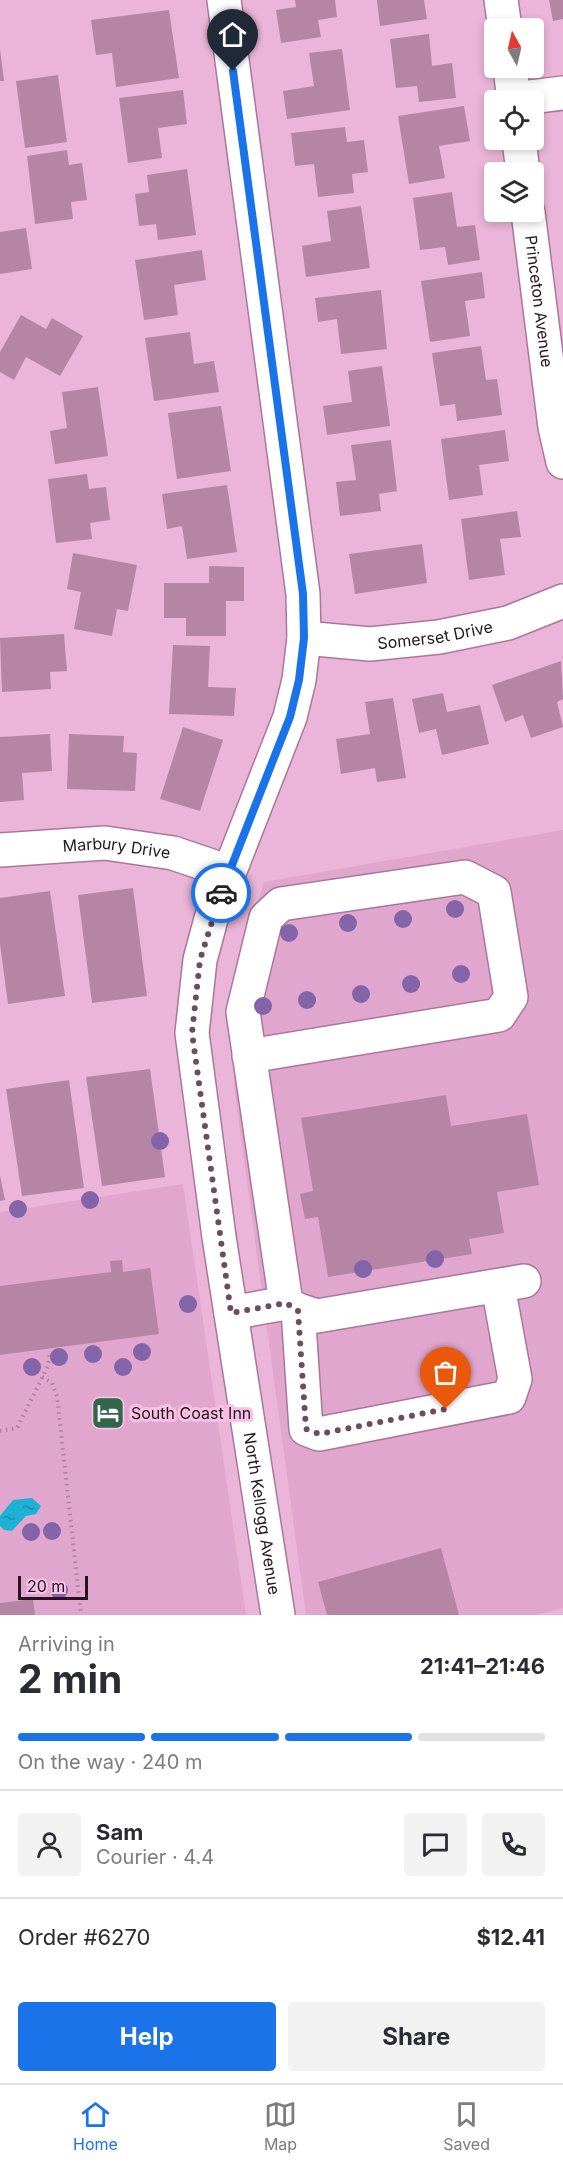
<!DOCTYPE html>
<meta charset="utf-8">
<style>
:root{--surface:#fff;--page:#f2f2f3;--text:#2b2b33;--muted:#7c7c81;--line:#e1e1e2;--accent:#1a73e8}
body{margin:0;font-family:Inter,sans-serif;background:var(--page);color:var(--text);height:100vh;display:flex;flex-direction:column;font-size:22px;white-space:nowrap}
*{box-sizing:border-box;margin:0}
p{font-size:20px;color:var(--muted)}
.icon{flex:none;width:33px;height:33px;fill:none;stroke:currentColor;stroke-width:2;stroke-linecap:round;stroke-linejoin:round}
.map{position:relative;height:1615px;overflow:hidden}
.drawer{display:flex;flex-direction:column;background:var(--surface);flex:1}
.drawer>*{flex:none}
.needle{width:39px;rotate:352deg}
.controls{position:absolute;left:484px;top:18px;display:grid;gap:12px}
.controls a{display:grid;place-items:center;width:60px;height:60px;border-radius:6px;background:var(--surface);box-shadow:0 3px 9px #0003;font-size:30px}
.scale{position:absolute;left:18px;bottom:15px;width:70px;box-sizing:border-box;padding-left:6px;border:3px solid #261320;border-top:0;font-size:16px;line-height:21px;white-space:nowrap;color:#261320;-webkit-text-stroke:4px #f7c2e5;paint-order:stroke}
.pin{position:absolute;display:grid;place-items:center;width:51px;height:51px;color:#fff;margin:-62px -26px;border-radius:50% 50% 50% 0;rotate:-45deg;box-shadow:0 0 6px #0007}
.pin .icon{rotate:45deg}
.courier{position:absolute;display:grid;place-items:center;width:60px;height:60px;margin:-30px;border:4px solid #1a73e8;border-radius:50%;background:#fff;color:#222;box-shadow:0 2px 8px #0007}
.head em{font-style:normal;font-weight:700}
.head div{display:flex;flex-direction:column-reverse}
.head{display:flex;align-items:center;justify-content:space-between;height:102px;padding:0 18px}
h1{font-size:39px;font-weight:700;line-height:45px}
.bar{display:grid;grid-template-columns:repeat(4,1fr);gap:9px 6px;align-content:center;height:72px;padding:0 18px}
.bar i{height:8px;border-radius:4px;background:var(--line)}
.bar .on{background:var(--accent)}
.bar p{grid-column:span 4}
.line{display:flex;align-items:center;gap:15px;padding:0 18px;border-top:2px solid var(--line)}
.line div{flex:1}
.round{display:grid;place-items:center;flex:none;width:63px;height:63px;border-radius:6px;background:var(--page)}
.primary-button{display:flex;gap:12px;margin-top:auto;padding:12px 18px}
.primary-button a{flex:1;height:69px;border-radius:6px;background:var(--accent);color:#fff;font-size:24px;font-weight:700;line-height:69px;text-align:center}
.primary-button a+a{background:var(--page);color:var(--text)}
.tabs{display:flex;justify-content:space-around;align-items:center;height:84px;border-top:2px solid var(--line);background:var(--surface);font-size:16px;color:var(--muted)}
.tabs a{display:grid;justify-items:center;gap:3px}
.tabs .on{color:var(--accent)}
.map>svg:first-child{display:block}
.built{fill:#e1a6cd}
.water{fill:url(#water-ripples)}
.building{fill:#b685a6}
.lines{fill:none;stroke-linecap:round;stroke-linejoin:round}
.minor-casing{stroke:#a97899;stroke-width:36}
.path{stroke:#ac829e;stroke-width:4;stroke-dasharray:1.5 4.5;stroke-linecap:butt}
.minor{stroke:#fff;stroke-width:33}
.tree{fill:#8364a9}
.done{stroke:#6b4c60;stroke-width:6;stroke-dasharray:0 10.8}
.route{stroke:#1a73e8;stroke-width:8}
.labels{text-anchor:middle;stroke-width:6;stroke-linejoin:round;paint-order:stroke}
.street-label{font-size:16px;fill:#261320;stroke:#f7c2e5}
.poi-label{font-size:16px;fill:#261320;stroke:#f7c2e5;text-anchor:start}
</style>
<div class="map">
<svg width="563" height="1615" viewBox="0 0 563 1615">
<defs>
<pattern id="water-ripples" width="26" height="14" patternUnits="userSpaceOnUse" patternTransform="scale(1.5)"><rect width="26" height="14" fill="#1db2d5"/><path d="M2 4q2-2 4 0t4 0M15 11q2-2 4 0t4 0" fill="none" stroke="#1990ac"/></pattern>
</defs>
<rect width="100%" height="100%" fill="#eab5d8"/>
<!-- built -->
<path class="built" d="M563,830V1608L536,1615H306L234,1086L235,976L264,882Z
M183,1184L246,1615H0V1212Z"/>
<!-- water -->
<path class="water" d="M32,1498L41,1506L36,1514L26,1516L12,1531L4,1530L0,1526V1516L13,1500Z"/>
<!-- building -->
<path class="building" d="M295,0H335L337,17L318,20L321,37L281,43L276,10L296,7Z
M377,0H424L427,19L380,26Z
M549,0H563V19L553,21Z
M169,10L179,78L116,87L112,53L96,55L91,20Z
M429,34L432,66L452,63L456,98L419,102L417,86L396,88L390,39Z
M0,49L4,81H0Z
M342,49L350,110L287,119L283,91L314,86L309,53Z
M58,75L67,142L25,148L16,81Z
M183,90L187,124L158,128L162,158L128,163L119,98Z
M464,106L470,141L439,146L445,178L409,184L398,116Z
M345,127L347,142L364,140L368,172L352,174L354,193L318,197L314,164L295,166L291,133Z
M67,150L69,165L82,163L87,200L71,202L73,219L35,224L27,156Z
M187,169L196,235L158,240L156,224L139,226L135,194L149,192L147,175Z
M452,192L457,227L475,225L480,260L448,265L445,247L420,250L413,198Z
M361,206L370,268L306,277L302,246L331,241L327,211Z
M26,228L32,269L0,274V232Z
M202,250L206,280L174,285L178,315L144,320L135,260Z
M482,272L485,298L465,301L470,336L430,342L421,281Z
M381,290L387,349L341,354L337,319L318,322L315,298Z
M21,315L46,329L52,318L83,336L60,376L26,357L14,380L0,372V352Z
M190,332L194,364L214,361L219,392L154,401L145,338Z
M481,346L486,380L497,379L502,415L457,421L455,404L440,406L432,353Z
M382,366L390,426L327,435L323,406L352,402L348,371Z
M98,387L108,456L55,464L50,431L67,428L62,392Z
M221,406L231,471L177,479L168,413Z
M505,430L509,461L479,465L483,495L449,500L441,439Z
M391,440L397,491L379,494L381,511L340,516L336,482L356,480L351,445Z
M87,474L89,489L106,487L110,520L90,523L92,539L56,543L48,479Z
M227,485L237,552L187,559L182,526L167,529L162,494Z
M517,511L521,537L500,539L505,575L469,580L461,519Z
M422,544L427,583L355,594L349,554Z
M73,553L137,565L128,611L117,609L112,636L74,629L81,592L67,589Z
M209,566L244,567V601H226V636H186V618H164V583H209Z
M64,634L67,671L50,672L51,689L2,692L0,638Z
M173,645L210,646L208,687L236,688L234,716L169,714Z
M561,661L563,699L557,702L563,727L531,738L523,715L505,722L492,685Z
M443,693L447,712L480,705L489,744L442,755L436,729L419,733L412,699Z
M393,698L406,778L377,782L375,768L341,774L336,739L370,734L365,702Z
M183,727L223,740L200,811L160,799Z
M50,734L52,771L22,773L24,800L0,802V737Z
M69,734L124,736L123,752L137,753L135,791L67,789Z
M133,888L147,996L92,1003L78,895Z
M50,891L65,996L8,1004L0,944V898Z
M150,1069L165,1177L102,1186L86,1077Z
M69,1080L84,1188L22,1196L6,1089Z
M446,1095L451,1126L527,1114L539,1185L497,1192L504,1233L469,1239L472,1254L328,1277L318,1217L305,1219L300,1194L313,1191L301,1118Z
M0,1175L5,1200L0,1201Z
M122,1260L123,1272L150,1268L159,1334L0,1355V1286L111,1272L110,1261Z
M441,1548L459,1615H327L318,1582Z
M33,1599L35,1615H0V1603Z"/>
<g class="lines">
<!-- minor casing -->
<g class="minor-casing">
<g id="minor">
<path id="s1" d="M224,0L303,594L304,638L299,680L290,717L211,919L200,960L192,1033L219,1237L278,1615"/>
<path d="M501,0L505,28"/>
<path d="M510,68L514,100"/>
<path d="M514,99L563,93"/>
<path d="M519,140L523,172"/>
<path id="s2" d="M528,212L555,427L563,462"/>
<path id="s3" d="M304,638L370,644L439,637L508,623L563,601"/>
<path id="s4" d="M0,850L105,843L173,853L229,872"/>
<path d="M249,1056L499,1015L511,997L494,892L465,877L281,904L266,918L243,1012L286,1303"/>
<path d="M298,1310L306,1429L319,1434L509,1397L515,1379L498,1286"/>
<path d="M231,1313L286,1303L298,1310L317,1316L524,1281"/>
</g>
</g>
<!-- path -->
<path class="path" d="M42,1377L52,1383L57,1396L81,1615
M0,1431L17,1428L48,1366L50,1353"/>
<!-- minor -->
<use href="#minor" class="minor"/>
</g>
<!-- trees -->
<g class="tree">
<circle cx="455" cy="909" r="9"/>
<circle cx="403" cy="919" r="9"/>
<circle cx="348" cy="923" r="9"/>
<circle cx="289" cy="933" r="9"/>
<circle cx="461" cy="974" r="9"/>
<circle cx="411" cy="984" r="9"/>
<circle cx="361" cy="994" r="9"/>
<circle cx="307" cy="1000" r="9"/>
<circle cx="263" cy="1006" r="9"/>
<circle cx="160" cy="1141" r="9"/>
<circle cx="90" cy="1200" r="9"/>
<circle cx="18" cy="1209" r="9"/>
<circle cx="435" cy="1259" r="9"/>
<circle cx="363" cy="1269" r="9"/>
<circle cx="188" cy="1304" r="9"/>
<circle cx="142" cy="1352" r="9"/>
<circle cx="93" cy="1354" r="9"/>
<circle cx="59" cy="1357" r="9"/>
<circle cx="32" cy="1367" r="9"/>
<circle cx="123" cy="1367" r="9"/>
<circle cx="52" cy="1531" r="9"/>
<circle cx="31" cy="1532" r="9"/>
<circle cx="59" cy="1590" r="9"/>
</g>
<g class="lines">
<!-- done -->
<path class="done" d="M221,893L200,960L192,1033L231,1313L286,1303L298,1311L306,1429L319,1434L446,1409"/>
<!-- route -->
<path class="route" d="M221,893L290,717L299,680L304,638L303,594L233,71"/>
</g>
<!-- icons -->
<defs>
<g id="hotel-square" transform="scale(1.725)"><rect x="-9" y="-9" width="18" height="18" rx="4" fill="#31664b" stroke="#f7c2e5"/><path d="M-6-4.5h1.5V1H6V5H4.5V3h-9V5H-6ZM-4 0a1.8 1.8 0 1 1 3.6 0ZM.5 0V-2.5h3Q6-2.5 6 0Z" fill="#fff"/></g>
</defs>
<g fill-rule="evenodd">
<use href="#hotel-square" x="108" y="1413"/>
</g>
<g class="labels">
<!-- street labels -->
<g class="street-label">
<text dy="6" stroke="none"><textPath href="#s2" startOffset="90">Princeton Avenue</textPath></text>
<text dy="6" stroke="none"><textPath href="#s3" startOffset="132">Somerset Drive</textPath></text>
<text dy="6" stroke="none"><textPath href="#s4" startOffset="117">Marbury Drive</textPath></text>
<text dy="6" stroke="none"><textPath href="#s1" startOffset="1542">North Kellogg Avenue</textPath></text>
</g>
<!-- poi labels -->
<g class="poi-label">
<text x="131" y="1419">South Coast Inn</text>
</g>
</g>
</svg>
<div class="controls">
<a><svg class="needle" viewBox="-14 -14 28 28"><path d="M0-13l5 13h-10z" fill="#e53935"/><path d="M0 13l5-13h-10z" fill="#7c7c81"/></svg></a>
<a><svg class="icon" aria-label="locate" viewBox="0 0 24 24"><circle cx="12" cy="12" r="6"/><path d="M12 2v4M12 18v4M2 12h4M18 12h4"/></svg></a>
<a><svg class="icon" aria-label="layers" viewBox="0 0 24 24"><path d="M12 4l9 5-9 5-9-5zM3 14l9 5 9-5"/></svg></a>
</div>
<div class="scale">20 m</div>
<div class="pin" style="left:446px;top:1409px;background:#ea580c"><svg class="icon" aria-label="bag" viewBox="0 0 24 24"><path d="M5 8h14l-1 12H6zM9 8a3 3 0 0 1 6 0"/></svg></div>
<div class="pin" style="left:233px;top:71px;background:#1f2937"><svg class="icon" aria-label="home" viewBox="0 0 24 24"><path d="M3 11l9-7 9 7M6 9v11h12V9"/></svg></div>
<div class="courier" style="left:221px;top:893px"><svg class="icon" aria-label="car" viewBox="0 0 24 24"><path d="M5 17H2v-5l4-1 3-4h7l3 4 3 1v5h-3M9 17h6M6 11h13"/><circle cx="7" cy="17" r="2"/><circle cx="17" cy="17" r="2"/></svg></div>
</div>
<section class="drawer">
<div class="head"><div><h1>2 min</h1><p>Arriving in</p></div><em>21:41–21:46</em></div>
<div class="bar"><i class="on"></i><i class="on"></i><i class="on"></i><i></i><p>On the way · 240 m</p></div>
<div class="line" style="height:108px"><a class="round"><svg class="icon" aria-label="person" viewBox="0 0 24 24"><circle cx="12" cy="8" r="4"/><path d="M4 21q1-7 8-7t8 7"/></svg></a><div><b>Sam</b><p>Courier · 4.4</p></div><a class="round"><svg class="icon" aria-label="chat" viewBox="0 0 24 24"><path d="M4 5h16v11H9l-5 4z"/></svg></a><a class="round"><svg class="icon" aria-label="phone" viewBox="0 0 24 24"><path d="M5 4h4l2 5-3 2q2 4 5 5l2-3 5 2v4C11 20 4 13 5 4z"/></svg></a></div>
<div class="line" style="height:78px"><div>Order #6270</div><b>$12.41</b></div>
<div class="primary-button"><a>Help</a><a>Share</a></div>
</section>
<nav class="tabs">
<a class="on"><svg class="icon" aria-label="home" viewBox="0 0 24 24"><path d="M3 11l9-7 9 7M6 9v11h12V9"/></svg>Home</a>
<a><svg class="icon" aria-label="map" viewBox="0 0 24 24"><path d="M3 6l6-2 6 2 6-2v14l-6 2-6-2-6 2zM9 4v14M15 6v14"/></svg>Map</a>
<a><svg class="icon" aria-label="saved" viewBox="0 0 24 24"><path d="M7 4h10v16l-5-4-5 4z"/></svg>Saved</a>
</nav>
